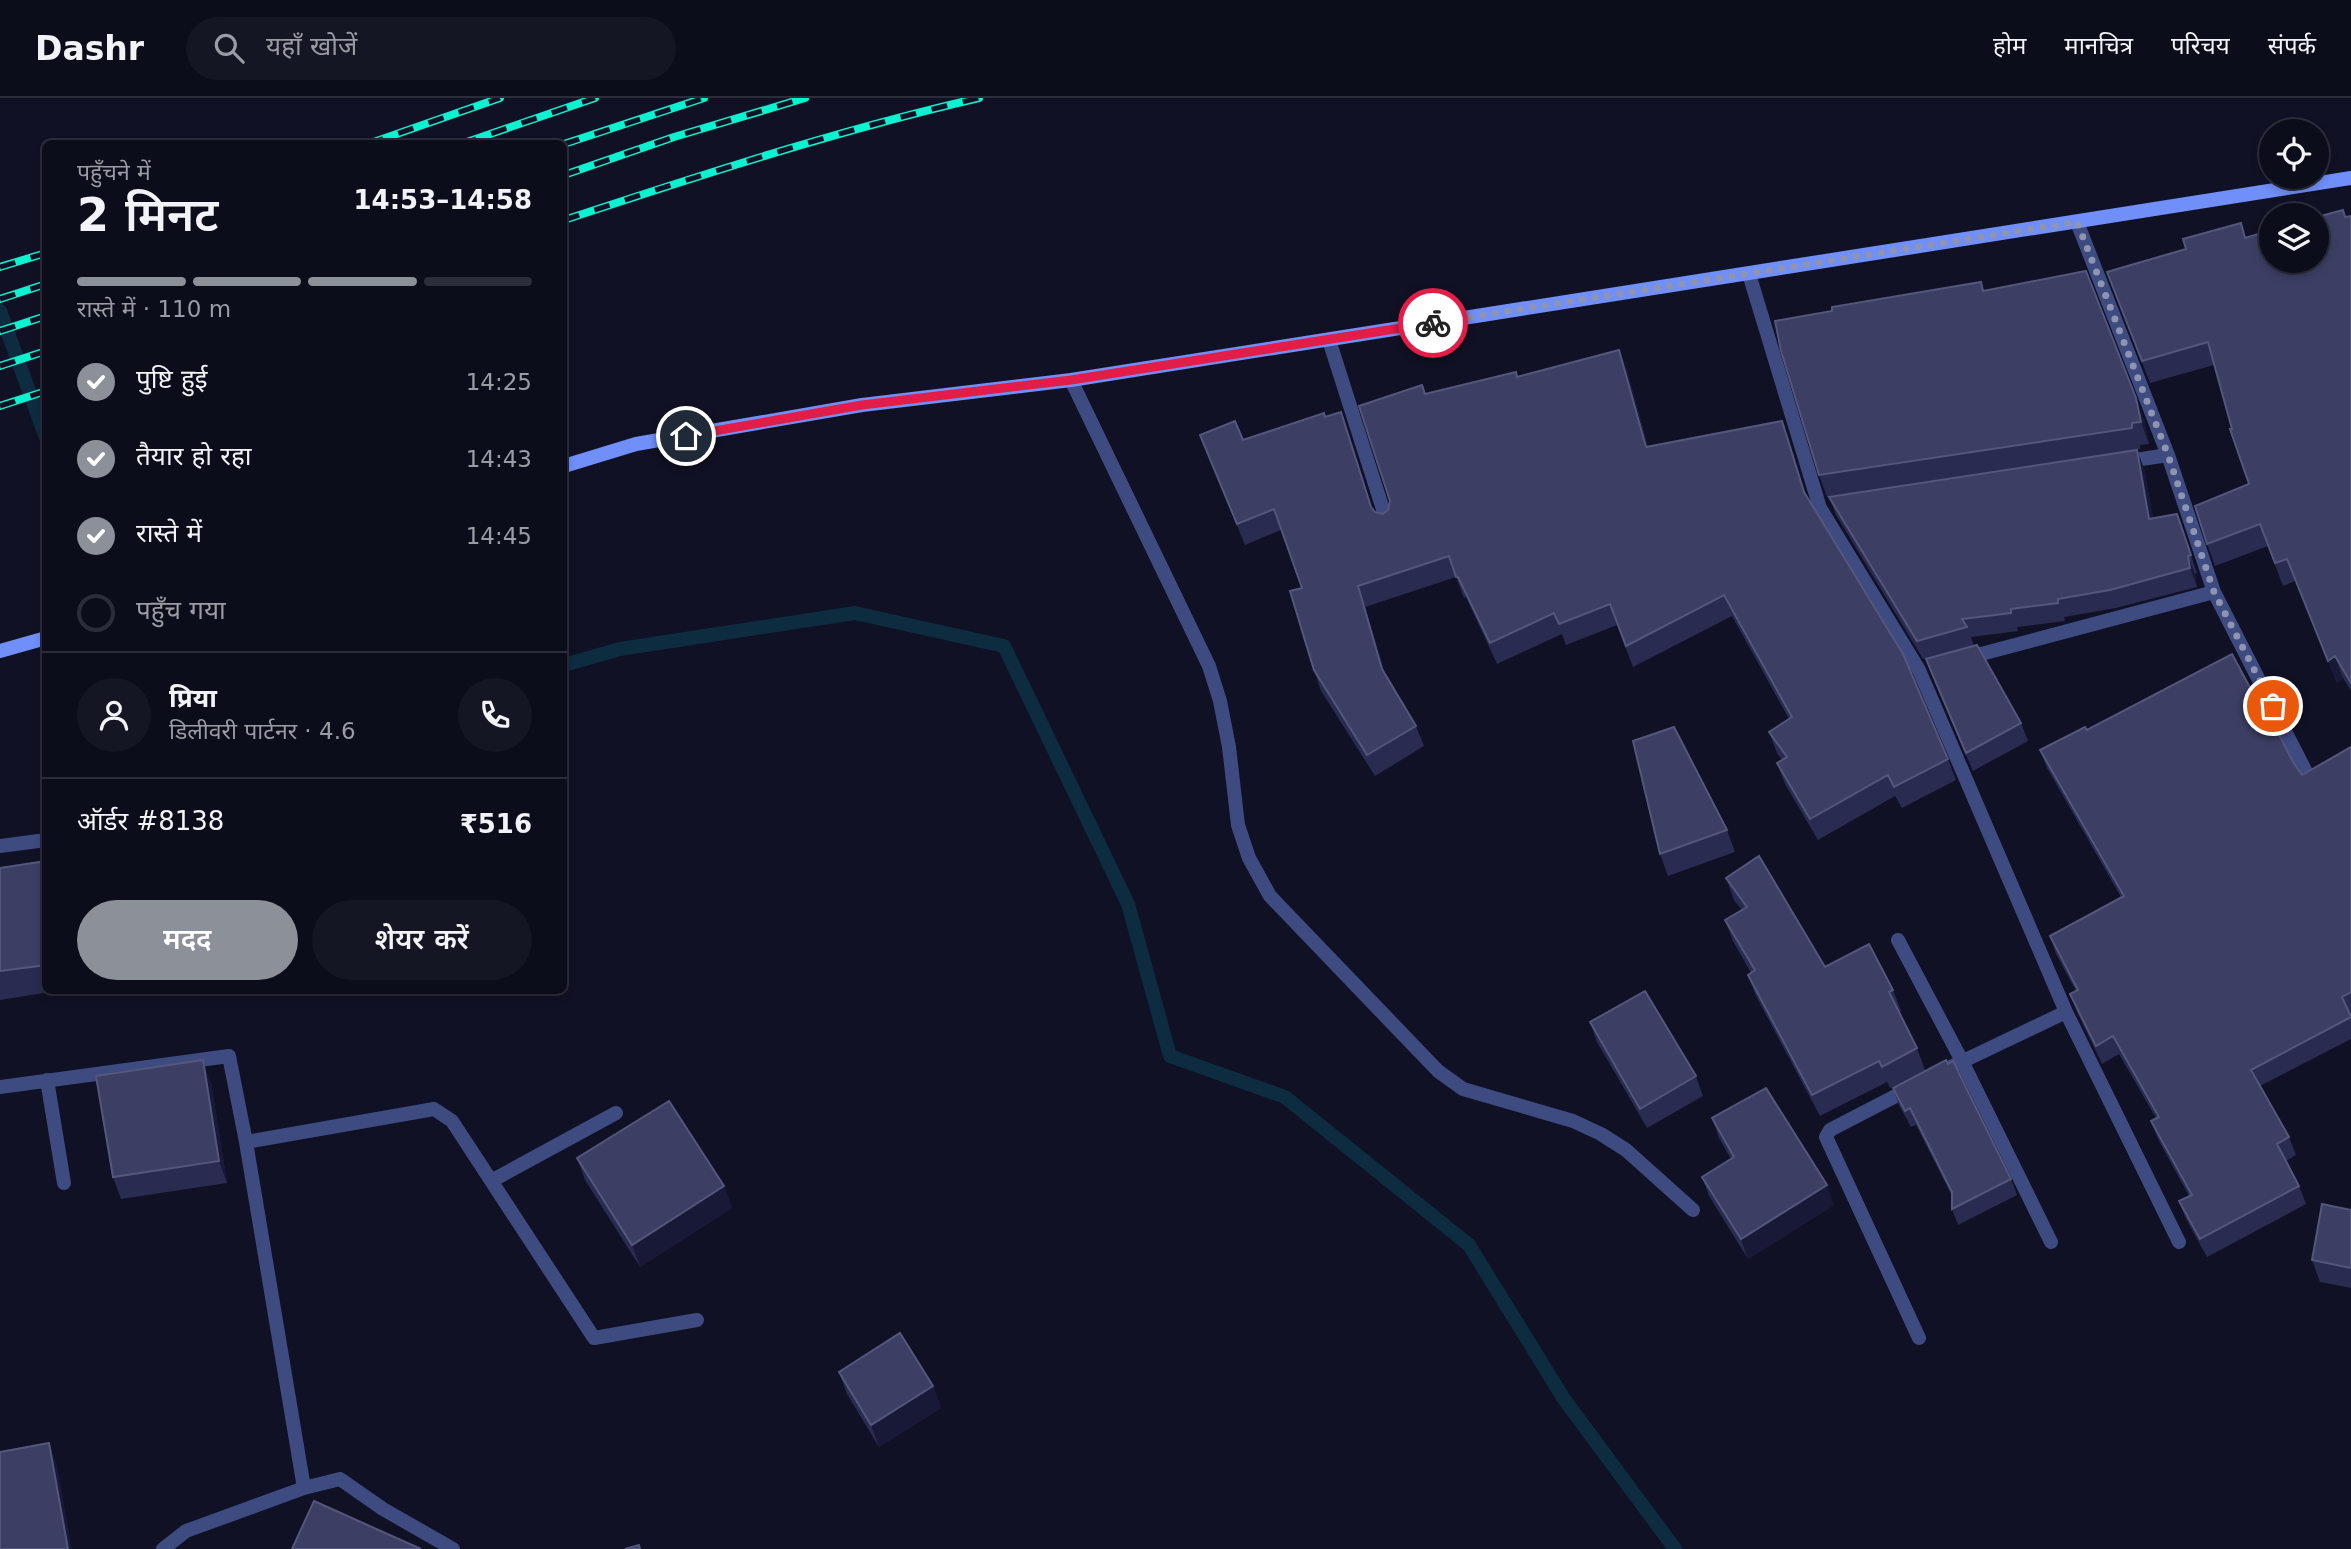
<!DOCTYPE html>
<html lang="hi">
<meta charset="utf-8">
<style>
:root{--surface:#0c0d1b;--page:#151624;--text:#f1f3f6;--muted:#9a9ca3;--line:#2c2d3a;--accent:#8c9099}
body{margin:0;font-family:"DejaVu Sans","Noto Sans Devanagari",sans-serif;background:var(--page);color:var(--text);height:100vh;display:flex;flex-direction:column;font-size:26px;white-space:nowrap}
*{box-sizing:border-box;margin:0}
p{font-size:23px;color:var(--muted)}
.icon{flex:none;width:38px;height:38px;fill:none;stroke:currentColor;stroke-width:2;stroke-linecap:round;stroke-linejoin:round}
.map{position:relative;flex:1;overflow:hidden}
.drawer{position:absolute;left:42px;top:42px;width:525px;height:854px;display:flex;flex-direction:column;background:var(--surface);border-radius:10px;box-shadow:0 4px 10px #0003,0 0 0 2px var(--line)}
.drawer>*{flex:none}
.controls{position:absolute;left:2259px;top:21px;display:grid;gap:14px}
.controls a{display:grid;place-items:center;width:70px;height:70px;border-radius:50%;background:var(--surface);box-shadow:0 4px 10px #0003,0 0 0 2px var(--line);font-size:35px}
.pin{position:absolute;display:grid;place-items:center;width:60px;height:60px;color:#fff;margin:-30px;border:4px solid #fff;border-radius:50%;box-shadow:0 2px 7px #0007}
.courier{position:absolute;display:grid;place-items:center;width:70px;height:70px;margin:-35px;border:5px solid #e11d48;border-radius:50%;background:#fff;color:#222;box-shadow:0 2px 9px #0007}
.summary em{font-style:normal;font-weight:600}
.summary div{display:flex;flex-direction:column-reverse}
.summary{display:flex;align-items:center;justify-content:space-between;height:119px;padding:0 35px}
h1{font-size:46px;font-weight:600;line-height:52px}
.bar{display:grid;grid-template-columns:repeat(4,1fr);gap:10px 7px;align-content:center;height:84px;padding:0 35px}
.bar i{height:9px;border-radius:5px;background:var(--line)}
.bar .on{background:var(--accent)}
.bar p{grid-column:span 4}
.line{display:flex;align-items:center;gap:18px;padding:0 35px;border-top:2px solid var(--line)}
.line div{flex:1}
.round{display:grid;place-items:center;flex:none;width:74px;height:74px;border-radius:37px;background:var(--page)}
ol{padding:0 35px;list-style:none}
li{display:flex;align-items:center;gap:21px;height:77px}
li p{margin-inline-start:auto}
li .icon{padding:7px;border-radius:50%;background:var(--accent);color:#fff;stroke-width:4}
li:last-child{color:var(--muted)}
li i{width:38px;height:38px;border:4px solid var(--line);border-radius:50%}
.button{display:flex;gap:14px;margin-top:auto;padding:14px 35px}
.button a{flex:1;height:80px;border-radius:42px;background:var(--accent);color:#fff;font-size:28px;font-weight:600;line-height:80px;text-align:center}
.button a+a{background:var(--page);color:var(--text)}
header{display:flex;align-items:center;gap:42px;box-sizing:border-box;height:98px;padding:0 35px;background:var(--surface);border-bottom:2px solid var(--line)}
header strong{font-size:33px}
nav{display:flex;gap:38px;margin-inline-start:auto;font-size:24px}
.search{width:490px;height:63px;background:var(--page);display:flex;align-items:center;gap:18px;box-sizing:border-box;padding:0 24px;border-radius:38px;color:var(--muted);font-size:26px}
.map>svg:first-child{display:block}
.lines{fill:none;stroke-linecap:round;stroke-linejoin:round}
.stream{stroke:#0d2c40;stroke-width:14}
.street{stroke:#3d4b80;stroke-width:14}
.secondary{stroke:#708ff8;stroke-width:14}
.rail-casing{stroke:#0cf1cf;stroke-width:8}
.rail{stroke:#101124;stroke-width:5;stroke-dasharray:16;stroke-linecap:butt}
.wall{fill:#2a2b51}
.shaded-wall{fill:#181937}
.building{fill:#3c3e63;stroke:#54567c;stroke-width:2}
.done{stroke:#8f94b1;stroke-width:7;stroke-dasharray:0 12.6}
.route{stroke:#e11d48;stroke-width:9}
</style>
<header>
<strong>Dashr</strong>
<div class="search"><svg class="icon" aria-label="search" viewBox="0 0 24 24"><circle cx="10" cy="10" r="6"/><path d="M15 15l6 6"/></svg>यहाँ खोजें</div>
<nav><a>होम</a><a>मानचित्र</a><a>परिचय</a><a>संपर्क</a></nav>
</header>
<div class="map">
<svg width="2351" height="1451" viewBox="0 0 2351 1451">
<rect width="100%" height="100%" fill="#101124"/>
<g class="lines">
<!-- stream -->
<path class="stream" d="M0,213L46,340
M564,567L620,551L855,515L1004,548L1128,806L1170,958L1285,999L1469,1147L1564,1301L1675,1451"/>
<!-- street -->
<path class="street" d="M2077,124L2168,357L2214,494L2308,678
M1749,176L1820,410L1919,572L2066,914L2179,1144
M1329,242L1388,427
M1071,282L1209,568L1220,603L1229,649L1238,727L1249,760L1270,798L1438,973L1463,991L1573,1023L1601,1036L1626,1052L1693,1112
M2122,364L2168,357
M1966,560L2214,494
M0,748L46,742
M1898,842L1962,963L2051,1144
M1938,975L2066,914
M47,982L64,1085
M0,989L229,958L246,1044L304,1390
M1911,990L1830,1032L1826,1039L1919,1240
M246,1044L434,1011L452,1023L594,1240L697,1222
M491,1083L616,1015
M163,1451L186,1433L304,1390L340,1381L383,1411L453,1451"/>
<!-- secondary -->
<path class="secondary" d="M564,368L636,346L862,307L1071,282L2351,80
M0,553L46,540"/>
<!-- rail casing -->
<g class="rail-casing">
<path id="rail" d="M368,46L500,0
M461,46L595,0
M564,46L704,0
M564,77L674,39L805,0
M564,122C701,77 839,32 979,0
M0,169L46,155
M0,201L46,186
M0,233L46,218
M0,268L46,253
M0,308L46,293"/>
</g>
<!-- rail -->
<use href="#rail" class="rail"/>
</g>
<!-- wall -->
<path class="wall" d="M2351,118V593L2343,580L2337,585L2295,483L2283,488L2268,448L2215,468L2207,446L2249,386L2214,267L2150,285L2107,174L2186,151L2246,140Z
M1981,184L1984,192L2144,322L2149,346L2140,347V351L1827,399L1819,377Z
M1627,272L1648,349L1782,323L1806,398L1948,661L1956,682L1902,710L1895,698L1818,742L1785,686L1777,665L1782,662L1777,655L1769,634L1789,621L1732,518L1633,569L1617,527L1566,547L1562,536L1497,566L1466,499L1464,500L1456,479L1365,509L1385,575L1416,628L1424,648L1375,678L1321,593L1314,572L1302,490L1281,432L1245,447L1200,337L1243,342L1325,319L1348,335L1373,412L1375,414L1383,416L1388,412L1425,296L1516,274L1518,278Z
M2144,370L2153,420L2177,416L2197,475L2195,476L2197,489L2116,510L2064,519L2065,523L2017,529L2018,533L1971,539L1974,548L1923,561L1836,417L1829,399Z
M1926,561L2021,625L2028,643L1973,673L1932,578Z
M2254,597L2293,664L2302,677L2351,649V941L2260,988L2289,1039L2296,1057L2286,1063L2299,1088L2306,1106L2207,1159L2186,1121L2179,1103L2189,1098L2158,1041L2151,1023L2156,1020L2119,956L2102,966L2077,914L2070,896L2076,893L2056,856L2050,838L2121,799L2047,670L2040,652L2087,632Z
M1727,732L1735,754L1668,778L1660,756Z
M46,763V892H63L0,902V770Z
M1726,780L1825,869L1893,892L1901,913L1899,914L1917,950L1925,972L1890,990L1887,984L1820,1018L1756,898L1748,877L1751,875L1733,843L1725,822L1742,812L1734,802Z
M1590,924L1696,978L1703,998L1647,1030L1597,944Z
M211,984L227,1085L121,1101L113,1079Z
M1893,990L2011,1081L2017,1097L1958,1127L1952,1111V1098L1916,1027L1911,1029L1899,1007Z
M1712,1020L1834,1107L1748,1161L1709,1098L1702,1079L1731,1061L1719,1040Z
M577,1060L724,1088L732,1110L640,1169L585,1082Z
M2351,1112V1190L2320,1184L2312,1162Z
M839,1274L933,1288L941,1310L879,1349L847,1296Z"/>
<!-- shaded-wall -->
<path class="shaded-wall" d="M1619,252L1627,272L1653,370L1646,349Z
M2136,300L2144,322L2149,346L2141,324Z
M1341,314L1348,335L1379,430L1371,409Z
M1782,323L1790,344L1812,415L1804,394Z
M2137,352L2144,370L2156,439L2149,421Z
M2188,458L2195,476L2197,489L2190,470Z
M1358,488L1365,509L1390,591L1382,571Z
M2335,558L2343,580L2337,585L2328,563Z
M203,962L211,984L227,1085L219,1063Z
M1827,1087L1834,1107L1748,1161L1741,1141Z
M724,1088L732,1110L640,1169L632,1147Z
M933,1288L941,1310L879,1349L871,1327Z
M49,1345L57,1367L72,1451H68Z"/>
<!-- building -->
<path class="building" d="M2343,112L2345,119L2351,118V585L2335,558L2328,563L2287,461L2275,465L2260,426L2207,446L2195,408L2249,386L2230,331H2232L2208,244L2142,263L2107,174L2186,151L2183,141L2241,125L2245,140L2272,132V163H2317V119Z
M2086,173L2136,300L2141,324L2132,325V330L1819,377L1781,253L1775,223L1832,213V209L1981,184L1983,193Z
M1619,252L1646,349L1782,323L1804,394L1903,556L1948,661L1894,689L1888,677L1810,721L1777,665L1787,659L1769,634L1792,619L1724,497L1626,548L1610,506L1559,526L1554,515L1490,545L1458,479H1456L1449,458L1358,488L1382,571L1416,628L1367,657L1314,572L1290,493L1302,490L1274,411L1237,426L1200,337L1235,323L1243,342L1324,315L1325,319L1341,314L1371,409L1375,414L1383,416L1388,412L1390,403L1359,308L1422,287L1425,296L1516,274L1517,279Z
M2137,352L2149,421L2177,416L2191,457L2188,458L2190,470L2110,492L2058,501V505L2011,511V515L1962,521L1967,529L1917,543L1829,399Z
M1977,547L2021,625L1966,655L1926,561Z
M2232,556L2254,597L2257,594L2293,664L2302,677L2351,649V894L2342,899L2351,919L2251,972L2289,1039L2277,1046L2299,1088L2200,1141L2179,1103L2192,1097L2151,1023L2159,1019L2113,938L2096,948L2070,896L2078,892L2050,838L2124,798L2040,652L2085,629L2087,632Z
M1674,629L1727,732L1660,756L1633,643Z
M1759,758L1825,869L1869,846L1893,892L1889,894L1917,950L1882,969L1879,963L1812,997L1748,877L1755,872L1725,822L1747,809L1726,780Z
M46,763V867L0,873V770Z
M1645,893L1696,978L1640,1011L1590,924Z
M203,962L219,1063L113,1079L96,978Z
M1946,962L1948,966L1953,963L2011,1081L1952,1111V1094L1910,1010L1905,1013L1893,990Z
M1766,990L1827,1087L1741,1141L1702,1079L1734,1059L1712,1020Z
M669,1003L724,1088L632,1147L577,1060Z
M2322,1106L2351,1112V1170L2312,1162Z
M900,1235L933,1288L871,1327L839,1274Z
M49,1345L68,1451H0V1354Z
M314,1403L421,1451H292Z
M639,1447L640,1451H625Z"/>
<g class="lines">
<!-- done -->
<path class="done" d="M1433,225L2077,124L2168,357L2214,494L2273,608"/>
<!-- route -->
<path class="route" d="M686,338L862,307L1071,282L1433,225"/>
</g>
</svg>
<div class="controls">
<a><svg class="icon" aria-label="locate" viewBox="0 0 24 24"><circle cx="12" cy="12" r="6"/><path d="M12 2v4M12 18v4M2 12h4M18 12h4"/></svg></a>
<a><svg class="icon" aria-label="layers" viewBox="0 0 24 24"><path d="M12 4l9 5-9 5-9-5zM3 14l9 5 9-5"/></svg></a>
</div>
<div class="pin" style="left:2273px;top:608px;background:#ea580c"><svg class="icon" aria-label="bag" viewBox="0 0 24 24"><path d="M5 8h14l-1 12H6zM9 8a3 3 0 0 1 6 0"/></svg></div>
<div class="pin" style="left:686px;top:338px;background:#1f2937"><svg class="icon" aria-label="home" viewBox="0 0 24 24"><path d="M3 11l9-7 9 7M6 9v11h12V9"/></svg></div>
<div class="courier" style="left:1433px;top:225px"><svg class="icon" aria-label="bike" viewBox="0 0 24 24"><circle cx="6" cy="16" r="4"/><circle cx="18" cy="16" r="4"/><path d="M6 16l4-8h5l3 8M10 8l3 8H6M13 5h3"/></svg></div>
<section class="drawer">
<div class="summary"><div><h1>2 मिनट</h1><p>पहुँचने में</p></div><em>14:53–14:58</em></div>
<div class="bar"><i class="on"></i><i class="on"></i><i class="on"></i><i></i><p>रास्ते में · 110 m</p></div>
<ol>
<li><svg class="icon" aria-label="check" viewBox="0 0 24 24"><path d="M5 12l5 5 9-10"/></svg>पुष्टि हुई<p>14:25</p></li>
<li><svg class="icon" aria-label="check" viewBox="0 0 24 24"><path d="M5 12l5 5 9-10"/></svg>तैयार हो रहा<p>14:43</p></li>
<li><svg class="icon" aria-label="check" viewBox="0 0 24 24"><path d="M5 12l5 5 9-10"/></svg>रास्ते में<p>14:45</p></li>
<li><i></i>पहुँच गया</li>
</ol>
<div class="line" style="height:126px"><a class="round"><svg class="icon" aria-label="person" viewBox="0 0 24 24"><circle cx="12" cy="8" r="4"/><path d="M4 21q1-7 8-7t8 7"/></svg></a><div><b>प्रिया</b><p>डिलीवरी पार्टनर · 4.6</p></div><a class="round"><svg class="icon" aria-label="phone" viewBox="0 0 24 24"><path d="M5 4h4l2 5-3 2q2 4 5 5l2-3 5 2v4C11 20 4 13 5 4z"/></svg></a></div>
<div class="line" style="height:91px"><div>ऑर्डर #8138</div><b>₹516</b></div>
<div class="button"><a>मदद</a><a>शेयर करें</a></div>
</section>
</div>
